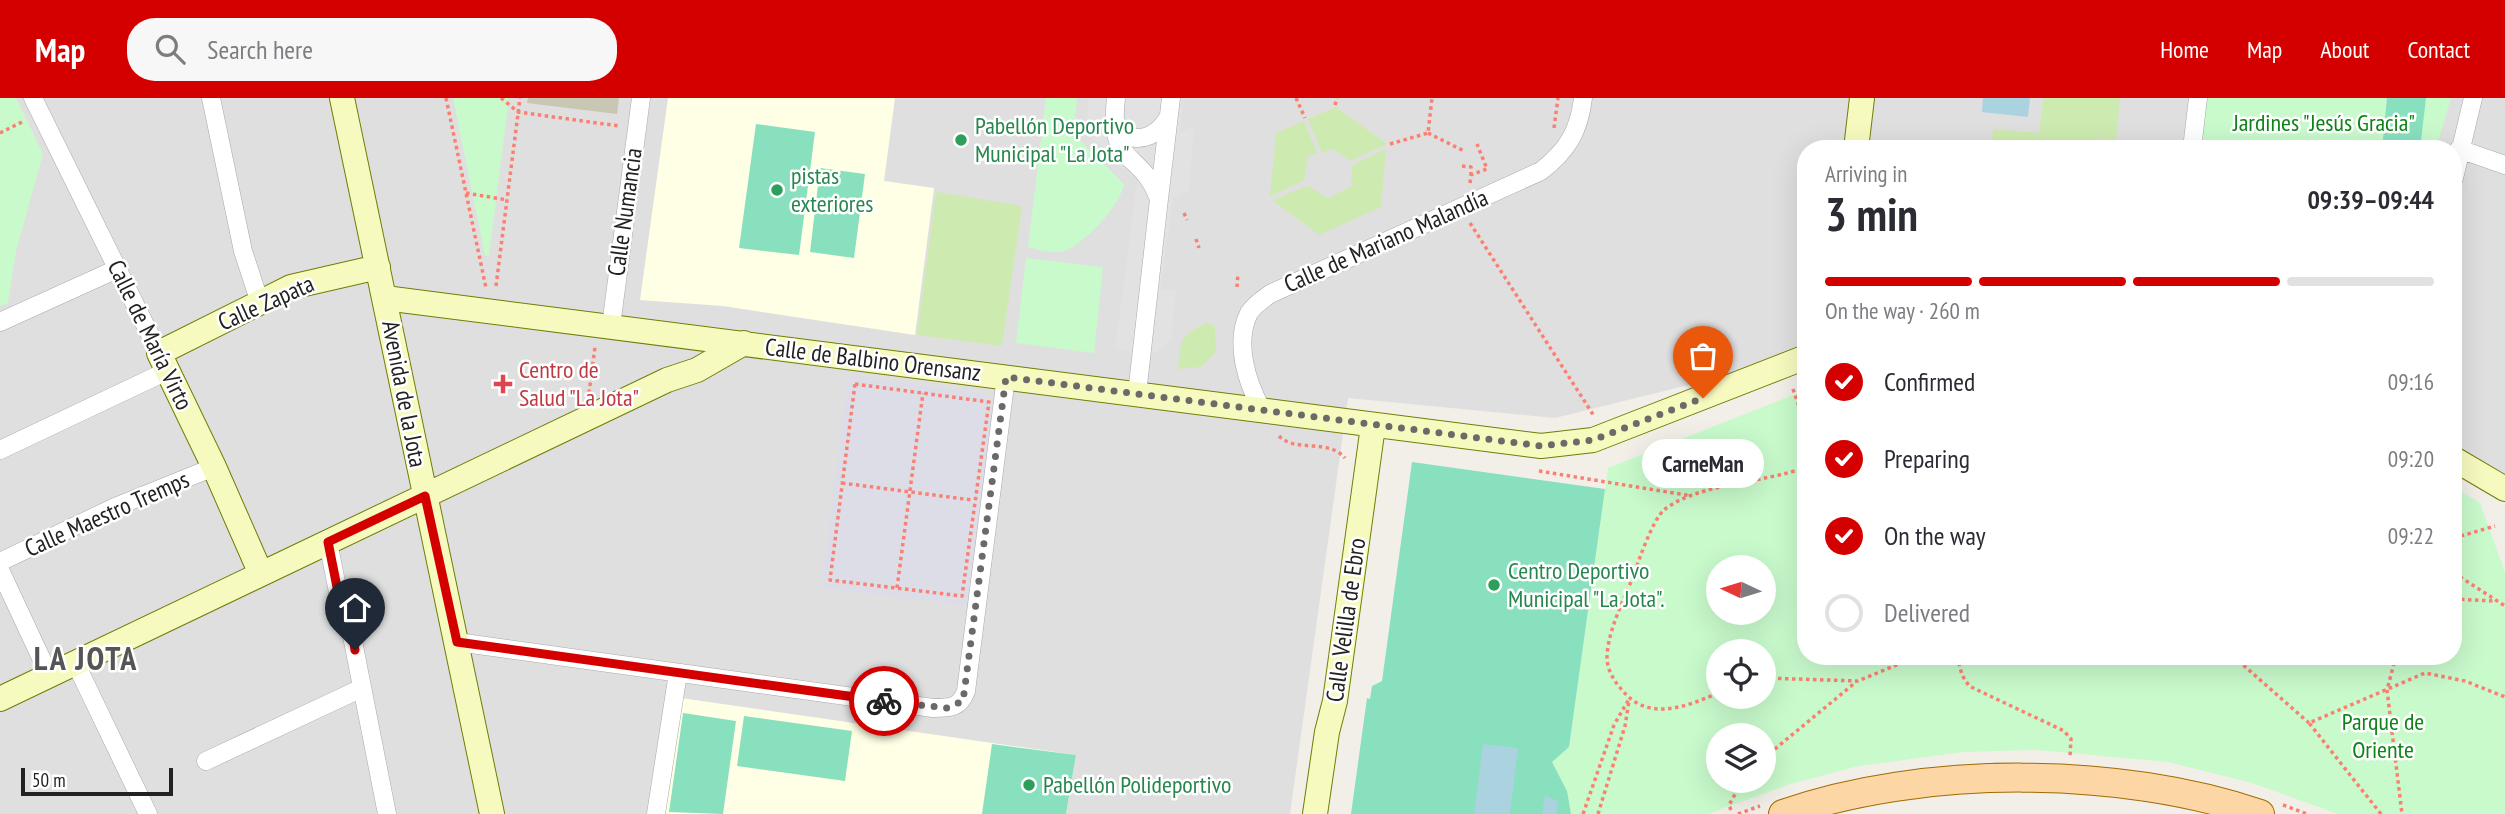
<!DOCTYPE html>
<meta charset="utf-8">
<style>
:root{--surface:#fff;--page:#f7f7f7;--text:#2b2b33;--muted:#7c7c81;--line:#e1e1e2;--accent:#d40000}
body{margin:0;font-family:"PT Sans Narrow",sans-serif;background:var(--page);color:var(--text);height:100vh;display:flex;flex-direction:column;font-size:26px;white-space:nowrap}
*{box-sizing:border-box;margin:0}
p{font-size:23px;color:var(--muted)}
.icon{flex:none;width:38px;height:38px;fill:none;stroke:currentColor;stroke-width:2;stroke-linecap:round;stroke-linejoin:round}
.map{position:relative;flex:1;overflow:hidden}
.details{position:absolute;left:1797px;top:42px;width:665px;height:525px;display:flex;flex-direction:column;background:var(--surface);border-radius:28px;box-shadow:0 7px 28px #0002}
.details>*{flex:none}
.needle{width:46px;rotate:274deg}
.controls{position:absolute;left:1706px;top:457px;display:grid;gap:14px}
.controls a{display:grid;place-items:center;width:70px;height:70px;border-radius:50%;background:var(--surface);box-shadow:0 7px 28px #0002;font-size:35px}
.scale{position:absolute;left:21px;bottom:18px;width:152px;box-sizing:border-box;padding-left:7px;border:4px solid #222;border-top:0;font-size:19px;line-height:24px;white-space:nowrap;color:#222;-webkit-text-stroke:5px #fff;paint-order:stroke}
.pin{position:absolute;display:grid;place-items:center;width:60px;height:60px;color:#fff;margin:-72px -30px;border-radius:50% 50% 50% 0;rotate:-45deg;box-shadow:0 0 7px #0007}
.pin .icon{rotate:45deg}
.courier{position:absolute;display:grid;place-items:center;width:70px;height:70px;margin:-35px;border:5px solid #d40000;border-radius:50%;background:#fff;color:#222;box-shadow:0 2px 9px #0007}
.bubble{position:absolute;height:49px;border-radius:24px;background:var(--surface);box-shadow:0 7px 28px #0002;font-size:23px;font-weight:700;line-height:49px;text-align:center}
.overview em{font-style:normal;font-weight:700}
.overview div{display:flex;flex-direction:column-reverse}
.overview{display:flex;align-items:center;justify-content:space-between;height:119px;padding:0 28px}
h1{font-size:46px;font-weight:700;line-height:52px}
.bar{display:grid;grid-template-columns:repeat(4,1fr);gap:10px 7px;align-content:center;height:84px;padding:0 28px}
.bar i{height:9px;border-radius:5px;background:var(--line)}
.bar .on{background:var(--accent)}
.bar p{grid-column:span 4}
ol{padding:0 28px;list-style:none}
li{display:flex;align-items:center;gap:21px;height:77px}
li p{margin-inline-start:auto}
li .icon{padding:7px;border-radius:50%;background:var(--accent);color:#fff;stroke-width:4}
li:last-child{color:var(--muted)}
li i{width:38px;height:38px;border:4px solid var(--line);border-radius:50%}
header{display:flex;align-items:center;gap:42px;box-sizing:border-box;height:98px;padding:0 35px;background:var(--accent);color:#fff}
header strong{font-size:33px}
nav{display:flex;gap:38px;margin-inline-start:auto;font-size:24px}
.search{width:490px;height:63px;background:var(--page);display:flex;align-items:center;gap:18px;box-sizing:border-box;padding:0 24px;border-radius:28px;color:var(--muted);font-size:26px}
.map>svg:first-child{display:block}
.residential{fill:#e0dfdf}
.education{fill:#ffffe5}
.construction{fill:#c7c7b4}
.grass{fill:#cdebb0}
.park{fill:#c8facc;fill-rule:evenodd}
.pitch{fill:#88e0be}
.parking{fill:#e2e2e2}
.plaza{fill:#dddde8}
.water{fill:#aad3df}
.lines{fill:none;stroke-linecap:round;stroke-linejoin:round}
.street-casing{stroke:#a9a9a9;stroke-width:19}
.secondary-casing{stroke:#707d05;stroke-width:26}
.primary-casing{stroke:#a06b00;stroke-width:30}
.path{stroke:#fa8072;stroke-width:3.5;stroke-dasharray:3.5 3.5;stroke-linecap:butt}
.street{stroke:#fff;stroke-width:18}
.secondary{stroke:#f7fabf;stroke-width:24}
.primary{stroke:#fcd6a4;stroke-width:28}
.done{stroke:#6b6a68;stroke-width:7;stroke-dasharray:0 12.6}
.route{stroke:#d40000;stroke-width:9}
.leisure-dot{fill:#2e9e5b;stroke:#fff;stroke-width:2.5}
.health-dot{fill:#e0444e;stroke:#fff;stroke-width:2.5}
.labels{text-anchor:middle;stroke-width:5;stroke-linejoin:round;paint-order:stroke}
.park-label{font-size:24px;fill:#0c8416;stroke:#fff}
.leisure-label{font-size:24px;fill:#27864d;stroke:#fff;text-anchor:start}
.street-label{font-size:24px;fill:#222;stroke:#fff}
.health-label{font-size:24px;fill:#be3a42;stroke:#fff;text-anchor:start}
.district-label{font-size:32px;font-weight:bold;letter-spacing:2px;fill:#555;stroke:#fff}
</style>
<header>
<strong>Map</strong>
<div class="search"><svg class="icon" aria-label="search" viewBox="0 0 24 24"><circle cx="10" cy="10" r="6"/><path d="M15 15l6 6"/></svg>Search here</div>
<nav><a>Home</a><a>Map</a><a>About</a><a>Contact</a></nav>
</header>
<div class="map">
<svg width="2505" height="716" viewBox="0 0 2505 716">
<rect width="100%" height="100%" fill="#f2efe9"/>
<!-- residential -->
<path class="residential" d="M0,0H2505V379L2454,350V51H1806V258L1555,320L1348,300L1290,716H0Z"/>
<!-- education -->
<path class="education" d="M668,0H895L884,83L934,90L915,237L723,208L640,202Z
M681,600L1076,657L1066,716H664Z"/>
<!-- construction -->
<path class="construction" d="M528,0H619L617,16L527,5Z"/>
<!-- grass -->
<path class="grass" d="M2043,0H2120L2116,42L2097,40L2095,51H1991L1993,31L2039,35Z
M1336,9L1387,46L1350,63L1333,51L1322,55L1308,21Z
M1304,23L1317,55L1308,58L1304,83L1270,98L1276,35Z
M1386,51L1381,109L1319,137L1272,102L1307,88L1328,100L1351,89L1352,67Z
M936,94L1022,108L1002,248L917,237Z
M1207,225L1215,228L1216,254L1201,269L1178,271C1181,242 1179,237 1207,225Z"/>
<!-- park -->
<path class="park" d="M0,0H16L43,56L16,153L8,205L0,208Z
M453,0H509L489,158H485Z
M1046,0H1077L1074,36L1124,86C1121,106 1087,143 1067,152C1056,157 1040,152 1028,149Z
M2207,0H2451L2436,51H2202Z
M1026,160L1103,169L1094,255L1016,245Z
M1806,292V558H2454V389L2480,405L2505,474V716H2338L2252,685L2168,664L2036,652L1964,654L1859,668L1790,686L1708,716H1571L1567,693L1552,664L1569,649L1608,370ZM1718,469H1764V514H1718ZM1718,553H1764V598H1718ZM1718,637H1764V682H1718Z"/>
<!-- pitch -->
<path class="pitch" d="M2387,0H2426L2420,51H2382Z
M756,26L815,34L799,157L739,150Z
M820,70L865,76L854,160L810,154Z
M1412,364L1605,391L1569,649L1552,664L1567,693L1571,716H1351L1367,600L1370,601L1372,588L1382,583Z
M683,615L736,623L723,716L669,714Z
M744,618L852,633L845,683L737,668Z
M992,646L1076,657L1066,716H982Z"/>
<!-- parking -->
<path class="parking" d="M1089,0H1184L1180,34L1194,29L1189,92L1173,100L1160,193L1176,191L1171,241L1155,255L1115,252L1137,83L1085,34Z"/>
<!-- plaza -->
<path class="plaza" d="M848,277L981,295L994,305L969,508L821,490Z"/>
<!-- water -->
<path class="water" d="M1983,0H2030L2028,19L1982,14Z
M1483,646L1518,650L1510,716H1474Z
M1545,697L1557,703V716H1542Z"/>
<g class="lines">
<!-- street casing -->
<g class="street-casing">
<path id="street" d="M33,0L159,255
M211,0L243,153L260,205
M1116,0C1108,71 1140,50 1159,101L1171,0
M1114,22L1124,37C1143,45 1158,36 1168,20
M2192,51L2198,0
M2459,51L2505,67
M2454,80L2473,0
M0,224L117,171
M611,228L641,0
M1137,296L1159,101
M1262,312C1247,285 1234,245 1249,215C1254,207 1263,201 1270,196L1541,73C1568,52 1579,33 1583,0
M0,352L167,273
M328,444L343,519L351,533L387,716
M0,464L115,409L214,369
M0,472L49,577
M457,544L933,610C950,610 960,610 966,593L1006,279
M75,564L148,716
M206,663L362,590
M656,716L678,575"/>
</g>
<!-- secondary casing -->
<g class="secondary-casing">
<path id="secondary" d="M342,0L492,716
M1856,51L1862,0
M385,200L1541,348L1593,342L1806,259
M2454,361L2505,391
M261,476L214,369L159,255L291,189L378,169
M0,601L667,282L697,272L744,245
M1315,716L1327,634L1335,603L1373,328"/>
</g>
<!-- primary casing -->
<g class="primary-casing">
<path id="primary" d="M1783,716C1923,667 2120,668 2260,716"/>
</g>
<!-- path -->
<path class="path" d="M446,0L486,190
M501,0L518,14L619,28
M1296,0L1305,20
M1335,7L1337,0
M1554,30L1558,0
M0,35L24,23
M1428,35L1464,53
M1390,46L1428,35L1432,0
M1462,68L1471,69V77
M1470,85L1471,77L1487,71L1477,46
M466,95L507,102
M1184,115L1187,122
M1470,125L1594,318
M1196,141L1199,150
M496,188L520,0
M1237,189L1238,175
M855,286L989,304L962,498L830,482Z
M1793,291L1806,329
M589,295L595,249
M1279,338C1295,355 1328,340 1345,360
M1539,373L1692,398
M842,385L972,402
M2454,440L2495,428
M2454,475L2505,508
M897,490L923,295
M2454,501L2493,503
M1957,558L1962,577L1969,588L2064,633L2071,641L2070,658
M2233,558L2309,625
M2396,558L2387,592L2402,716
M1764,580L1858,583L1918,558
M1718,595C1686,609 1648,624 1622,592C1614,583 1607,572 1607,559C1608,532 1623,504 1633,479C1638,464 1653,421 1664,412C1697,385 1766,385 1806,369
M1764,660L1856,584
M2283,707L2307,716
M1731,712L1729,707L1743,682
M1583,716L1614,627L1629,601
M1598,716L1625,628L1629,603
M1738,716L1760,708
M2381,716L2309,625L2425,575L2465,583L2505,599"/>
<!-- street -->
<use href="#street" class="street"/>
<!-- secondary -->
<use href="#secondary" class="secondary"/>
<!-- primary -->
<use href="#primary" class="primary"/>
</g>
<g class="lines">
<!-- done -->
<path class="done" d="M884,603L947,610L963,603L1006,279L1541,348L1593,342L1703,300"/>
<!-- route -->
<path class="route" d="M355,552L352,533L343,519L328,444L425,398L457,544L884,603"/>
</g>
<!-- markers -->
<g class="leisure-dot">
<circle cx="961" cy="42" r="7"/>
<circle cx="777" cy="92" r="7"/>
<circle cx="1494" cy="487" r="7"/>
<circle cx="1029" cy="687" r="7"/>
</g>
<path class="health-dot" d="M499.5 275.5h7v7h7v7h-7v7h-7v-7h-7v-7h7z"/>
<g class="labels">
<!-- park labels -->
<g class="park-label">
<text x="2324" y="33">Jardines "Jesús Gracia"</text>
<text x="2383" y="632">Parque de<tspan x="2383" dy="28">Oriente</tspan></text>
</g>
<!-- leisure labels -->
<g class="leisure-label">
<text x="975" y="36">Pabellón Deportivo<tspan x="975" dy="28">Municipal "La Jota"</tspan></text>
<text x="791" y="86">pistas<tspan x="791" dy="28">exteriores</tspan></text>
<text x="1508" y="481">Centro Deportivo<tspan x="1508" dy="28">Municipal "La Jota".</tspan></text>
<text x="1043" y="695">Pabellón Polideportivo</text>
</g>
<!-- street labels -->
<g class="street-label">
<text transform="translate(625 114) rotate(-82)" y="8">Calle Numancia</text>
<text transform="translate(1386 143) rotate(-24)" y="8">Calle de Mariano Malandía</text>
<text transform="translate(266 205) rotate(-24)" y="8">Calle Zapata</text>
<text transform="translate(150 237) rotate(64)" y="8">Calle de María Virto</text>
<text transform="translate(873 262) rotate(7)" y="8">Calle de Balbino Orensanz</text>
<text transform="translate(404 296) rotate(79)" y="8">Avenida de la Jota</text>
<text transform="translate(107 416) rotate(-24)" y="8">Calle Maestro Tremps</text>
<text transform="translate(1346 522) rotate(-82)" y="8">Calle Velilla de Ebro</text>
</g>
<!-- health labels -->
<g class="health-label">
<text x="519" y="280">Centro de<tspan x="519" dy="28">Salud "La Jota"</tspan></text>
</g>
<!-- district labels -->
<g class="district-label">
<text x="86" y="572">LA JOTA</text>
</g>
</g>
</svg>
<div class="controls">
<a><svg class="needle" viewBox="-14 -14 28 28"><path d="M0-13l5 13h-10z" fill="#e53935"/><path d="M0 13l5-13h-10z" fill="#7c7c81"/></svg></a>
<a><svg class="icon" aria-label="locate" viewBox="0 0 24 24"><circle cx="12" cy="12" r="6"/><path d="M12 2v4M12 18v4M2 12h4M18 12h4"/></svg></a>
<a><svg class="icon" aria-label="layers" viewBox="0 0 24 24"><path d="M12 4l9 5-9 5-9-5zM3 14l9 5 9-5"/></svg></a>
</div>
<div class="scale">50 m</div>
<div class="pin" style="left:1703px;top:300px;background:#ea580c"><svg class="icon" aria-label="bag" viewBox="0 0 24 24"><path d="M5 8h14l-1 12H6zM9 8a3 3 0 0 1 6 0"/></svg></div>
<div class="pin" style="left:355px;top:552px;background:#1f2937"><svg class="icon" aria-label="home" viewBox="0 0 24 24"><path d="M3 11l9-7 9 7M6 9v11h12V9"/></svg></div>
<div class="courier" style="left:884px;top:603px"><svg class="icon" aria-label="bike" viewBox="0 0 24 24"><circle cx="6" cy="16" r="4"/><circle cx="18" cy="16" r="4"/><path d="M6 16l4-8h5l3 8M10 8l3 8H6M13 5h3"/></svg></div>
<div class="bubble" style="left:1642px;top:341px;width:122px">CarneMan</div>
<section class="details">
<div class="overview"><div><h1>3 min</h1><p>Arriving in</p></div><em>09:39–09:44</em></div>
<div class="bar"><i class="on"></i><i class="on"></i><i class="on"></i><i></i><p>On the way · 260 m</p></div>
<ol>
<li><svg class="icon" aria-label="check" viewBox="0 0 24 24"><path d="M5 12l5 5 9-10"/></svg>Confirmed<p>09:16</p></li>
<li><svg class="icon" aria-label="check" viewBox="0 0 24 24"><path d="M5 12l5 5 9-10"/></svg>Preparing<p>09:20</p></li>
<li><svg class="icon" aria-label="check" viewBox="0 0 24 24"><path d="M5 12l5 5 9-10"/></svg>On the way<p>09:22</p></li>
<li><i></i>Delivered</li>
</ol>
</section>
</div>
